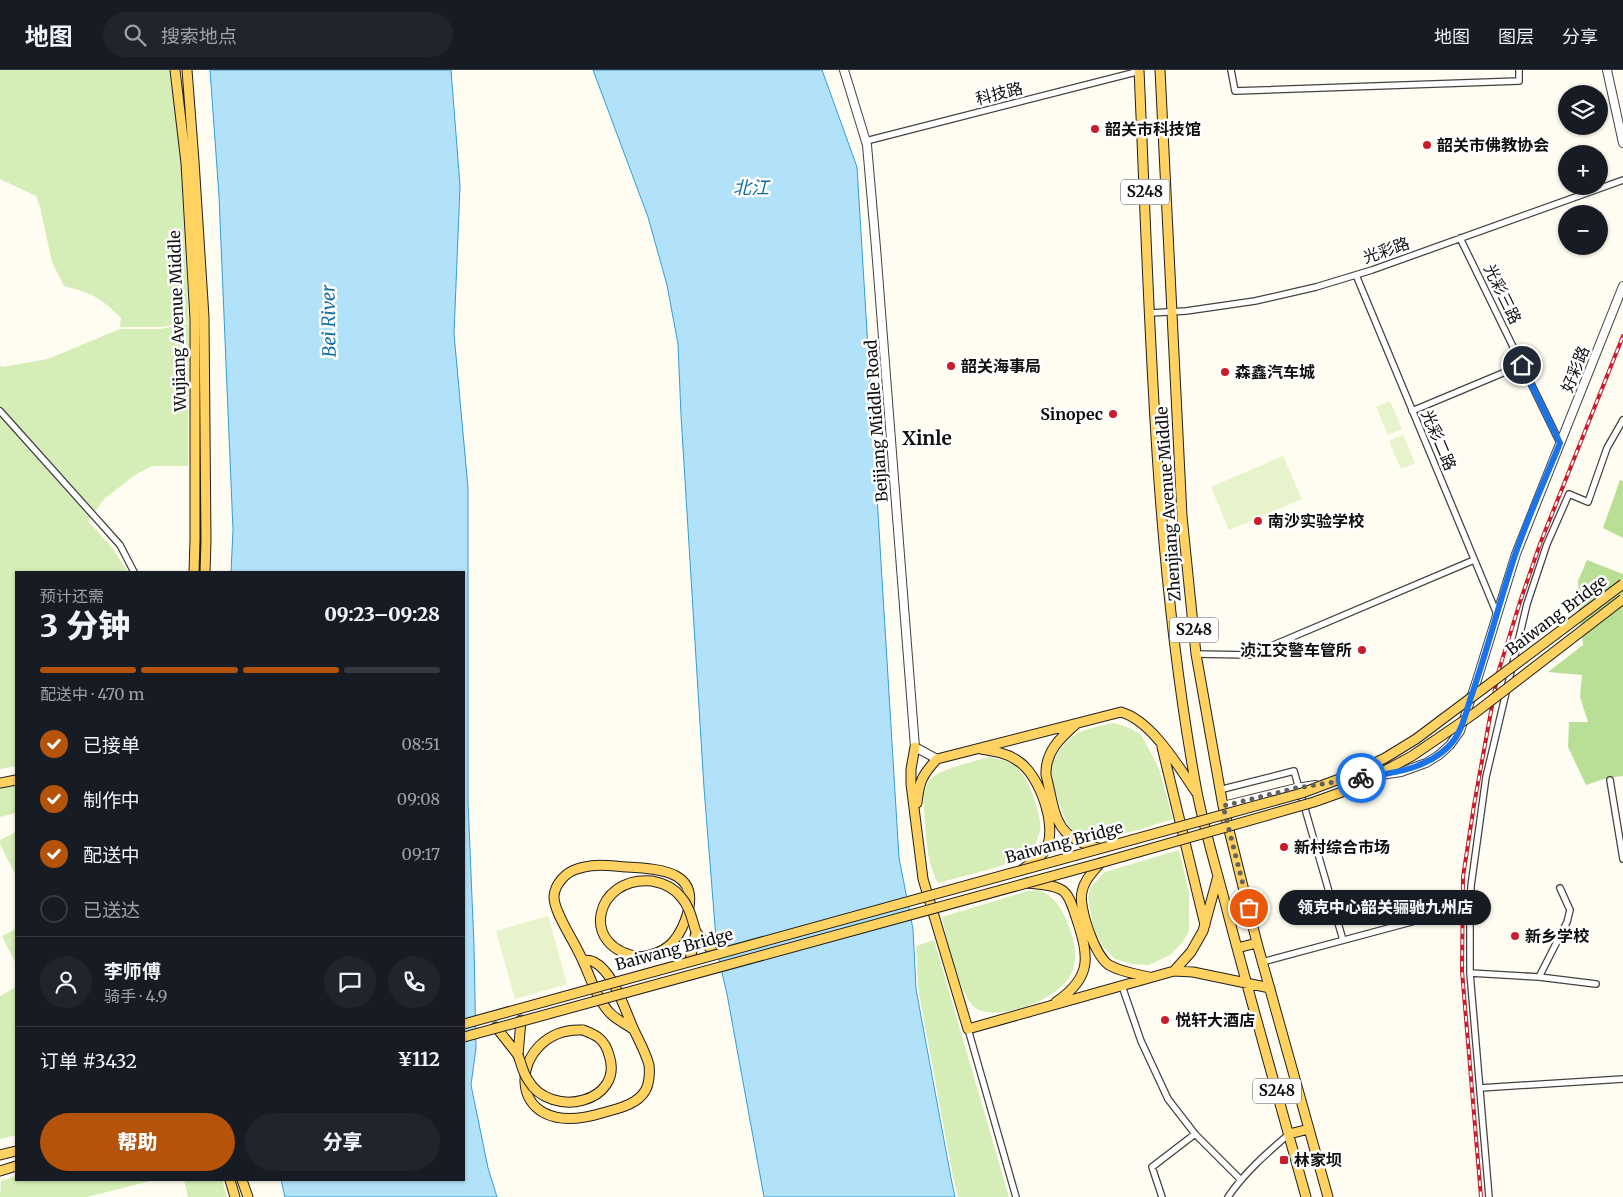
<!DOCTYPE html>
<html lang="zh">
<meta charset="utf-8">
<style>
:root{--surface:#171b24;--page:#20242c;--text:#f1f3f6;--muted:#9ea1a6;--line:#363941;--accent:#b45309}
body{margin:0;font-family:Merriweather,"Noto Sans SC",serif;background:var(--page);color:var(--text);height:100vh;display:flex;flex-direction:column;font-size:19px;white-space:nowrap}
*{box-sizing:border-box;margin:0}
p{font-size:16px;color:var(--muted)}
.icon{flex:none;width:28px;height:28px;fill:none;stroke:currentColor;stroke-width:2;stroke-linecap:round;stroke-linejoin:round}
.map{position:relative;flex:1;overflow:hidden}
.details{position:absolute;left:15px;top:501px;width:450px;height:610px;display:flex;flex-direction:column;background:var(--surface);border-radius:0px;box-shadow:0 1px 4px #0004}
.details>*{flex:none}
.buttons{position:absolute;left:1558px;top:15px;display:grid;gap:10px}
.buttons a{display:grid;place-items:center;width:50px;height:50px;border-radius:50%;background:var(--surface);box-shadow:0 1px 4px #0004;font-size:25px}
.pin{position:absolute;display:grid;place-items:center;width:42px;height:42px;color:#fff;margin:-21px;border:2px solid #fff;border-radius:50%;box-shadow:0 1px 5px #0007}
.courier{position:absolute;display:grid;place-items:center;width:50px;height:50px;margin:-25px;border:4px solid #1a73e8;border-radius:50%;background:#fff;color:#222;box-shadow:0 1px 6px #0007}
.bubble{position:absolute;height:35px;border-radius:18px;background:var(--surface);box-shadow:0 1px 4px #0004;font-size:16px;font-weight:800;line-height:35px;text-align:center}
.summary em{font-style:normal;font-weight:800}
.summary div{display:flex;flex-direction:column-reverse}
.summary{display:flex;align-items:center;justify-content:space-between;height:85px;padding:0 25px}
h1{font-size:32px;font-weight:800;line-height:38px}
.bar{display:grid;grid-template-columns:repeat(4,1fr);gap:8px 5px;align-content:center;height:60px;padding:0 25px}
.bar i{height:6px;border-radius:4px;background:var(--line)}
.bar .on{background:var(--accent)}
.bar p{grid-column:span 4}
.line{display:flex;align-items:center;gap:12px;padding:0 25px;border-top:1px solid var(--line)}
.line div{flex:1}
.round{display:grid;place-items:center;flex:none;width:52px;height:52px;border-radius:26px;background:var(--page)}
ol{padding:0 25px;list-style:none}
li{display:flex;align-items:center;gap:15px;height:55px}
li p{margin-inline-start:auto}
li .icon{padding:5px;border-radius:50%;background:var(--accent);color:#fff;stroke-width:4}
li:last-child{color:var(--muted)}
li i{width:28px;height:28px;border:2px solid var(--line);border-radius:50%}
.button{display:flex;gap:10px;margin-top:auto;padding:10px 25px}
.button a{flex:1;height:58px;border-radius:30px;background:var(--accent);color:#fff;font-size:20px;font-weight:800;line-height:58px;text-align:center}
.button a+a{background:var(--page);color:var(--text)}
header{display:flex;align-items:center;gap:30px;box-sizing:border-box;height:70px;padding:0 25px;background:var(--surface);border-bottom:1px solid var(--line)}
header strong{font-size:24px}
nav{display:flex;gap:28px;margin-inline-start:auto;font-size:18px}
.search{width:350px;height:45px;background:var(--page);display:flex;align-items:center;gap:12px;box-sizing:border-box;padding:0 18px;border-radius:28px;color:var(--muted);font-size:19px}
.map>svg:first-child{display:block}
.green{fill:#d5edb7}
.forest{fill:#b9df96}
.pitch{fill:#e7f3ca}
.water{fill:#b2e2fa;stroke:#349cd7}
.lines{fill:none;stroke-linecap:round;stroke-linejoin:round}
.minor-casing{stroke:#424242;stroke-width:8}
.tertiary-casing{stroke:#424242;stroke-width:10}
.primary-casing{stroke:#202020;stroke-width:11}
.minor{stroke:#fff;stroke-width:5.5}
.tertiary{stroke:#fff;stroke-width:8}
.primary{stroke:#ffd261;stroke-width:9}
.rail-casing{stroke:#ca1d2c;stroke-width:4}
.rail{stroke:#fff;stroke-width:2;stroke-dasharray:5.5;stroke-linecap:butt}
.primary-bridge-casing{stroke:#202020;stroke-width:11;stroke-linecap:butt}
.primary-bridge{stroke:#ffd261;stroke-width:9}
.done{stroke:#63625e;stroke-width:5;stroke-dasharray:0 9}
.route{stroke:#1a73e8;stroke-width:6}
.poi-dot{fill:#ca1d2c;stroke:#fff;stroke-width:2}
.labels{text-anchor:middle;stroke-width:5;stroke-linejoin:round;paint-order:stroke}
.shield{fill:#fff;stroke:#575757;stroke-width:1}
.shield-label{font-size:15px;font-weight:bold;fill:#0f0f0f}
.street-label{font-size:16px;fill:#0f0f0f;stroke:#fff}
.poi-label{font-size:16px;font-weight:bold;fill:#0f0f0f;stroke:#fff;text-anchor:start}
.water-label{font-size:18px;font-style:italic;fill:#0f6dab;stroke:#fff}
.quarter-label{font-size:19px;font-weight:bold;fill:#0f0f0f;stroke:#fff}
</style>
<header>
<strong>地图</strong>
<div class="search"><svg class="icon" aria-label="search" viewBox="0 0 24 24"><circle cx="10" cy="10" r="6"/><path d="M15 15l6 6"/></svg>搜索地点</div>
<nav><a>地图</a><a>图层</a><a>分享</a></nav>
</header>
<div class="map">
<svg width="1623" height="1127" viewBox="0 0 1623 1127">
<rect width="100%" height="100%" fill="#fffcf1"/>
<!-- green -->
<path class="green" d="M0,0H170L181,94L189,253L160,257H120L121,248C99,226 93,224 64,216L52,192L40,137L36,126L0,109Z
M189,254L188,396H152L135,405L104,429L88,451L113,479L128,502H16V696L0,699V296L2,297L48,289L120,259H159Z
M1114,653L1130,658L1142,666L1159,699L1173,749C1151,755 1093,779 1073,761C1063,752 1054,715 1049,701C1065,665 1076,660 1114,653Z
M989,687C997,689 1007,690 1014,695C1027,702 1043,747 1040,761C1038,768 1034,779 1029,785C1022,792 952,809 938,813C924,787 926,754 923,726C925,720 927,712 932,708C941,699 976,691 989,687Z
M16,715V743L0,747V718Z
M16,762V806L0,774V770Z
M1179,780L1189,823V861L1182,873L1170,885L1149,895L1132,894L1115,889L1103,877L1094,859L1088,828L1090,818L1105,802Z
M1038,820C1052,824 1060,836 1066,849C1073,867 1080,885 1071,904C1060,929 997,954 974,937C960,926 946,865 942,847L1028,821Z
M16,859V894L2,866Z
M934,870L1009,1127H958L953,1107L918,918L916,876Z
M16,917V1065L0,1069V926Z
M16,1106V1110H154L87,1127H0L1,1111Z
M184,1110H222L227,1127H188Z"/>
<!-- forest -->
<path class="forest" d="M1620,410L1623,411V468L1603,458Z
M1587,490L1623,504V706L1607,708L1586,715L1568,677L1569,652H1588L1580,627L1582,605L1548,602L1583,575L1579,540L1578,511Z"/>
<!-- pitch -->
<path class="pitch" d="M1390,331L1402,359L1388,365L1376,337Z
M1403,365L1415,393L1401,399L1389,371Z
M1283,386L1302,429L1229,460L1211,417Z
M548,846L567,914L515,929L496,861Z"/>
<!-- water -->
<path class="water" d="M210,0H451L460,116L454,264L468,418V732L474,876L476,978L471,1015L488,1098L497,1127H285L281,1110H464V502H231L233,460L219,126Z
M593,0H822L857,97L899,788L913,859L916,919L951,1108L955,1127H764L727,924L717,881L704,718L681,345L678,274L667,215L648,147Z"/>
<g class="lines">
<!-- minor casing -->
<g class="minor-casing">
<path id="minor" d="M1231,0L1235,21L1519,11V0
M866,71L1140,1
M1460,168L1560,373
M1356,205L1497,544
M1150,243L1186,241L1255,231L1316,217L1372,200L1623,110
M0,341L120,475L134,502
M1412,341L1522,295
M1196,584L1250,585L1474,490
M1610,710L1623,789
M1219,720L1294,701L1343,870
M1470,843L1471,816L1486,707L1527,534L1547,474L1569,424L1588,432L1607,378L1623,350
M1262,892L1456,840L1470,843V903L1489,1127
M1470,903L1539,907L1567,852L1570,840L1560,818
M1539,907L1596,914
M1122,916L1141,971L1168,1029L1195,1064L1241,1110
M968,959L1016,1127
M1480,1018L1623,1009
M1162,1127L1152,1097L1195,1064
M1228,1127C1244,1103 1267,1083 1289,1064"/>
</g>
<!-- tertiary casing -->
<g class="tertiary-casing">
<path id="tertiary" d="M844,0L867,75L876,178L915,677L937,689
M1607,0L1623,73
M1342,711L1401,702L1426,693L1439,685L1450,675L1460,661L1477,610L1516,484L1623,216
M1223,736L1296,718L1316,715"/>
</g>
<!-- primary casing -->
<g class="primary-casing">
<path id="primary" d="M175,0L186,93L195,249V470L194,502
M187,0L194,91L204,247L206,471L205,502
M1139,0C1150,241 1153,484 1197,722C1205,763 1218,804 1228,844C1253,939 1280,1033 1306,1127
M1160,0L1182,446L1196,584L1223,736L1257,873L1328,1127
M1076,654C1060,668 1045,682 1046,705C1056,744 1053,768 1099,778
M915,677L911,699V714L923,809L968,959L1174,901L1193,902L1270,918
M1162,677L1205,855
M981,679C994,681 1007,683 1018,691C1039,704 1058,756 1046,779C1041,788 1031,793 1023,799
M0,713L16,710
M917,733C919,712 922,705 937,689L1121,642C1152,651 1178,696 1196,722
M1100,793C1093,802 1084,810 1082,822C1078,837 1095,886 1109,895C1121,902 1136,904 1149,907
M1027,813C1038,814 1052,814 1062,820C1070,825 1073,839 1076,847C1089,886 1093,907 1056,932
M696,862L715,884
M1237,878L1257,873
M690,890L696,862
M1174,901L1191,882L1203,861L1218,806
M496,957L518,985
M583,960C508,956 497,1075 602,1043C616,1039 637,1035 645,1021C649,1015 650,1003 649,995C646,983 639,971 634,960C625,941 614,902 594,892C591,890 586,890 583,890
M634,960C626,954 615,949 609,942C594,925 589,901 578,881C572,868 553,840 554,826C555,814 566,802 577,799C593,793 610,796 626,797C662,799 704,801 685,851C676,874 665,883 641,887
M518,985L521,950
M1289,1064L1309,1059
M0,1085L16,1081
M0,1101L16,1096
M230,1110L235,1127
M242,1110L248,1127"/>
</g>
<!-- minor -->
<use href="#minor" class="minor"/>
<!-- tertiary -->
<use href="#tertiary" class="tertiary"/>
<!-- primary -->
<use href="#primary" class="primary"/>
<!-- rail casing -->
<g class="rail-casing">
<path id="rail" d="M1481,1127L1462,901L1463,807L1474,735L1498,603L1520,532L1540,474L1623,266"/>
</g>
<!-- rail -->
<use href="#rail" class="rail"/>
<!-- primary-bridge casing -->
<g class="primary-bridge-casing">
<path id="primary-bridge" d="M641,887C577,879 595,805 652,811C663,813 674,818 681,827C690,837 692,850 696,862
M464,954L1302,723L1350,705L1385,688L1416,669L1623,514
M464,967L1100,793L1314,732L1353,718L1412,686L1475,643L1623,529
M518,985C521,993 523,1003 528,1010C551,1050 625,1032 609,985C605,970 597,965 583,960"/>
</g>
<!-- primary-bridge -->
<use href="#primary-bridge" class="primary-bridge"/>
</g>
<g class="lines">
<!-- done -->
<path class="done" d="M1249,838L1223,736L1296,718L1361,708"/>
<!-- route -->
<path class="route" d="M1361,708C1392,703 1424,700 1448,677C1461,665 1465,646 1470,630C1487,582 1499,533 1515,485C1528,447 1545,410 1560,373L1522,295"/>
</g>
<!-- markers -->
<g class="poi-dot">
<circle cx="1095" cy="59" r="5"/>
<circle cx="1427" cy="75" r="5"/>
<circle cx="951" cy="296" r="5"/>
<circle cx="1225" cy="302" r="5"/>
<circle cx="1113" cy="344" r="5"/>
<circle cx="1258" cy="451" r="5"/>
<circle cx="1362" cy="580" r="5"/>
<circle cx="1284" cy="777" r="5"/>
<circle cx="1515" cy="866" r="5"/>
<circle cx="1165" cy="950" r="5"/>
<rect x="1279" y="1085" width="10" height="10" rx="2.5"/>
</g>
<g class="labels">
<!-- shield labels -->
<g class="shield">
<rect x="1121" y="109.5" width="48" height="25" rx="4"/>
<rect x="1170" y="547.5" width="48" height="25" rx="4"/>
<rect x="1253" y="1008.5" width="48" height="25" rx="4"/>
</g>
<g class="shield-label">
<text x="1145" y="127">S248</text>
<text x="1194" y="565">S248</text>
<text x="1277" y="1026">S248</text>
</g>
<!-- street labels -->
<g class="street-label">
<text transform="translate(999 23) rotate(-14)" y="6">科技路</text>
<text transform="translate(1386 180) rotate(-19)" y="6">光彩路</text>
<text transform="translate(1503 224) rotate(64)" y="6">光彩三路</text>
<text transform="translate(177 251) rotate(-92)" y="6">Wujiang Avenue Middle</text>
<text transform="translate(1575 299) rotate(-68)" y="6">好彩路</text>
<text transform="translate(876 351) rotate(-94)" y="6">Beijiang Middle Road</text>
<text transform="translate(1439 370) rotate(67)" y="6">光彩二路</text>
<text transform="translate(1168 434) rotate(-94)" y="6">Zhenjiang Avenue Middle</text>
<text transform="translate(1556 545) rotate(-37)" y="6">Baiwang Bridge</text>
<text transform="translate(1064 772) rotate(-15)" y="6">Baiwang Bridge</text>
<text transform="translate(674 879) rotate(-15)" y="6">Baiwang Bridge</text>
</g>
<!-- poi labels -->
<g class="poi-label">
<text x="1105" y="65">韶关市科技馆</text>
<text x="1437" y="81">韶关市佛教协会</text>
<text x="961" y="302">韶关海事局</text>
<text x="1235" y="308">森鑫汽车城</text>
<text x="1103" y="350" text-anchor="end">Sinopec</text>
<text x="1268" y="457">南沙实验学校</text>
<text x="1352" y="586" text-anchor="end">浈江交警车管所</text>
<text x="1294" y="783">新村综合市场</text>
<text x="1525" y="872">新乡学校</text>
<text x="1175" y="956">悦轩大酒店</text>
<text x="1294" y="1096">林家坝</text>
</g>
<!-- water labels -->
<g class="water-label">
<text x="751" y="124">北江</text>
<text transform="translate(329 251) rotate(-91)" y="6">Bei River</text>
</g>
<!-- quarter labels -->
<g class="quarter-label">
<text x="927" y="375">Xinle</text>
</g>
</g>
</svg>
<div class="buttons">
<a><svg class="icon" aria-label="layers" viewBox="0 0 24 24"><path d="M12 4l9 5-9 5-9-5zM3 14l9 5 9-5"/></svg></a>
<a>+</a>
<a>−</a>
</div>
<div class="pin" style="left:1249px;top:838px;background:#ea580c"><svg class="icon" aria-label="bag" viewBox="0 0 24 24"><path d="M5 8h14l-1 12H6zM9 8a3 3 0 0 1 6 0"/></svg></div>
<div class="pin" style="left:1522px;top:295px;background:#1f2937"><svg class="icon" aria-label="home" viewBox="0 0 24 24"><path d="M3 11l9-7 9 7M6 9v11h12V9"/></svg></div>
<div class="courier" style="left:1361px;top:708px"><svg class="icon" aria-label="bike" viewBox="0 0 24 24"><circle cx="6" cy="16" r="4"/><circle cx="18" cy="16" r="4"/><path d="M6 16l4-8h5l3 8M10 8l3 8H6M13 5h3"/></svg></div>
<div class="bubble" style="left:1279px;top:820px;width:212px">领克中心韶关骊驰九州店</div>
<section class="details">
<div class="summary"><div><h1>3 分钟</h1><p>预计还需</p></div><em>09:23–09:28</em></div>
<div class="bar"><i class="on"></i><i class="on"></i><i class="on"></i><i></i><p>配送中 · 470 m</p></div>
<ol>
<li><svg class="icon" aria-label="check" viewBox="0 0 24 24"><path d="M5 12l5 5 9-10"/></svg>已接单<p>08:51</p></li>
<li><svg class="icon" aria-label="check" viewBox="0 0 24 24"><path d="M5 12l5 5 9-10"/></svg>制作中<p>09:08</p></li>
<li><svg class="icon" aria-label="check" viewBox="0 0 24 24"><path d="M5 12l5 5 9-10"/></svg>配送中<p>09:17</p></li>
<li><i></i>已送达</li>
</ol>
<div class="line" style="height:90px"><a class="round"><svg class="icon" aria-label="person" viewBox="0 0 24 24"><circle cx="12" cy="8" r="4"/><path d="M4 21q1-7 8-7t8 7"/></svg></a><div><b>李师傅</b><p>骑手 · 4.9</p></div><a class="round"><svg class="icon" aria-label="chat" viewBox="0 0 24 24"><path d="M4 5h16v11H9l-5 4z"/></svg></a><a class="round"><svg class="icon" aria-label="phone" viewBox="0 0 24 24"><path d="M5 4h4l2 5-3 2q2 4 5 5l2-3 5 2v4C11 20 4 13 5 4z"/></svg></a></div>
<div class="line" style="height:65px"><div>订单 #3432</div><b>¥112</b></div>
<div class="button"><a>帮助</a><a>分享</a></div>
</section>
</div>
